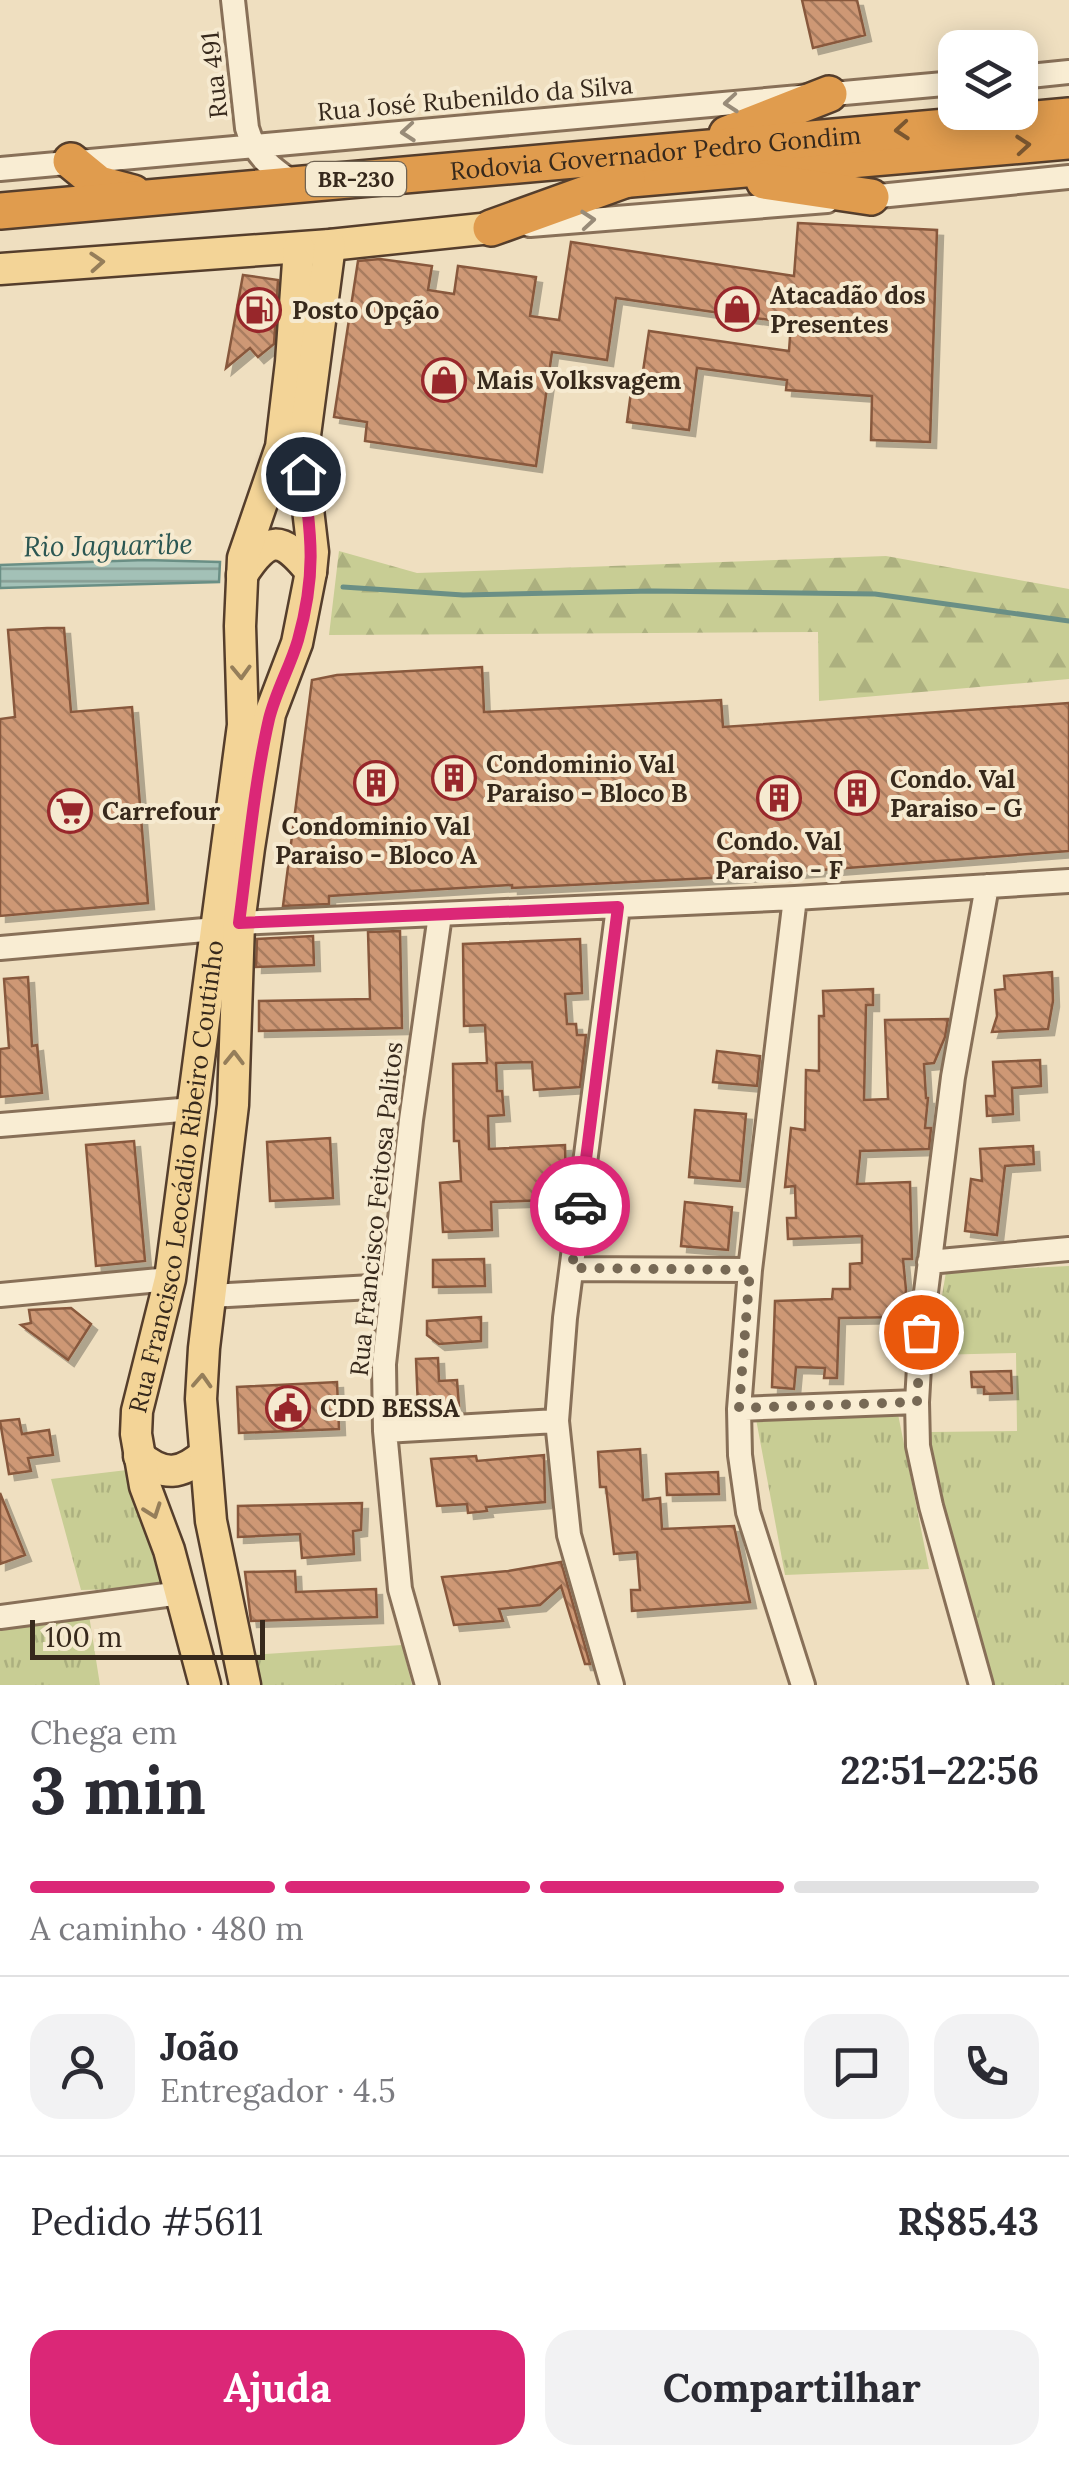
<!DOCTYPE html>
<html lang="pt">
<meta charset="utf-8">
<style>
:root{--surface:#fff;--page:#f2f2f3;--text:#2b2b33;--muted:#7c7c81;--line:#e1e1e2;--accent:#db2777}
body{margin:0;font-family:Lora,serif;background:var(--page);color:var(--text);height:100vh;display:flex;flex-direction:column;font-size:38px;white-space:nowrap}
*{box-sizing:border-box;margin:0}
p{font-size:32px;color:var(--muted)}
.icon{flex:none;width:55px;height:55px;fill:none;stroke:currentColor;stroke-width:2;stroke-linecap:round;stroke-linejoin:round}
.map{position:relative;height:1685px;overflow:hidden}
.details{display:flex;flex-direction:column;background:var(--surface);flex:1}
.details>*{flex:none}
.fabs{position:absolute;left:938px;top:30px;display:grid;gap:20px}
.fabs a{display:grid;place-items:center;width:100px;height:100px;border-radius:20px;background:var(--surface);box-shadow:0 5px 25px #0003;font-size:50px}
.scale{position:absolute;left:30px;bottom:25px;width:235px;box-sizing:border-box;padding-left:10px;border:5px solid #37291c;border-top:0;font-size:28px;line-height:35px;white-space:nowrap;color:#37291c;-webkit-text-stroke:8px #f6ead0;paint-order:stroke}
.pin{position:absolute;display:grid;place-items:center;width:85px;height:85px;color:#fff;margin:-42px;border:5px solid #fff;border-radius:50%;box-shadow:0 2px 10px #0007}
.courier{position:absolute;display:grid;place-items:center;width:100px;height:100px;margin:-50px;border:8px solid #db2777;border-radius:50%;background:#fff;color:#222;box-shadow:0 2px 12px #0007}
.headline em{font-style:normal;font-weight:700}
.headline div{display:flex;flex-direction:column-reverse}
.headline{display:flex;align-items:center;justify-content:space-between;height:170px;padding:0 30px}
h1{font-size:65px;font-weight:700;line-height:75px}
.bar{display:grid;grid-template-columns:repeat(4,1fr);gap:15px 10px;align-content:center;height:120px;padding:0 30px}
.bar i{height:12px;border-radius:8px;background:var(--line)}
.bar .selected{background:var(--accent)}
.bar p{grid-column:span 4}
.line{display:flex;align-items:center;gap:25px;padding:0 30px;border-top:2px solid var(--line)}
.line div{flex:1}
.round{display:grid;place-items:center;flex:none;width:105px;height:105px;border-radius:30px;background:var(--page)}
.action{display:flex;gap:20px;margin-top:auto;padding:20px 30px}
.action a{flex:1;height:115px;border-radius:30px;background:var(--accent);color:#fff;font-size:40px;font-weight:700;line-height:115px;text-align:center}
.action a+a{background:var(--page);color:var(--text)}
.map>svg:first-child{display:block}
.grass{fill:url(#grass-tufts)}
.forest{fill:url(#forest-firs)}
.water{fill:url(#water-rules);stroke:#6a8f85;stroke-width:2.5}
.lines{fill:none;stroke-linecap:round;stroke-linejoin:round}
.stream{stroke:#6a8f85;stroke-width:5}
.building{fill:url(#building-back-hatch);stroke:#88593d;stroke-width:2.5;filter:url(#shadow)}
.minor-casing{stroke:#887058;stroke-width:28}
.major-casing{stroke:#553e2c;stroke-width:35}
.highway-casing{stroke:#553e2c;stroke-width:40}
.minor{stroke:#f9edd3;stroke-width:22}
.major{stroke:#f3d497;stroke-width:30}
.highway{stroke:#e09c4e;stroke-width:35}
.oneway{stroke:#988b78}
.oneway2{stroke:#7b5730}
.oneway3{stroke:#957e5a}
.done{stroke:#776955;stroke-width:10;stroke-dasharray:0 18}
.route{stroke:#db2777;stroke-width:12}
.labels{text-anchor:middle;stroke-width:8;stroke-linejoin:round;paint-order:stroke}
.shield{fill:#f6ead0;stroke:#706352;stroke-width:2.5}
.shield-label{font-size:22px;font-weight:bold;fill:#37291c}
.street-label{font-size:25px;fill:#37291c;stroke:#f6ead0}
.poi-label{font-size:25px;font-weight:bold;fill:#37291c;stroke:#f6ead0;text-anchor:start}
.water-label{font-size:28px;font-style:italic;fill:#2b5753;stroke:#f6ead0}
</style>
<div class="map">
<svg width="1069" height="1685" viewBox="0 0 1069 1685">
<defs>
<pattern id="grass-tufts" width="24" height="20" patternUnits="userSpaceOnUse" patternTransform="scale(2.5)"><rect width="24" height="20" fill="#c8cd94"/><path d="M3 7l-1-3M5 7V3M7 7l1-3M15 17l-1-3M17 17v-4M19 17l1-3" fill="none" stroke="#acb07f"/></pattern>
<pattern id="forest-firs" width="22" height="20" patternUnits="userSpaceOnUse" patternTransform="scale(2.5)"><rect width="22" height="20" fill="#c8cd94"/><path d="M5 1l3.5 6h-7zM16 11l3.5 6h-7z" fill="#acb07f"/></pattern>
<pattern id="water-rules" width="6" height="5" patternUnits="userSpaceOnUse" patternTransform="scale(2.5)"><rect width="6" height="5" fill="#a3c1b7"/><path d="M0 2.5h6" fill="none" stroke="#869d94"/></pattern>
<pattern id="building-back-hatch" width="6" height="6" patternUnits="userSpaceOnUse" patternTransform="scale(2.5)"><rect width="6" height="6" fill="#ce9875"/><path d="M-1 5l2 2M0 0l6 6M5-1l2 2" fill="none" stroke="#a87c5f"/></pattern>
<filter id="shadow"><feDropShadow dx="6" dy="6" stdDeviation="0" flood-color="#0004"/></filter>
</defs>
<rect width="100%" height="100%" fill="#efdfc0"/>
<!-- grass -->
<path class="grass" d="M1069,1266V1685H993L929,1455L930,1432L1017,1431L1016,1353L932,1355L946,1272Z
M898,1414L929,1569L785,1575L756,1419Z
M127,1470L162,1588L81,1590L51,1479Z
M89,1615L100,1685H0V1631Z
M402,1645L412,1685H259L250,1655Z"/>
<!-- forest -->
<path class="forest" d="M339,551L417,573L886,556L1069,589V679L819,701L818,632L329,635Z"/>
<!-- water -->
<path class="water" d="M145,560L220,562L219,582L0,588V565Z"/>
<g class="lines">
<!-- stream -->
<path class="stream" d="M343,587L463,595L653,591L875,594L1069,621"/>
</g>
<!-- building -->
<path class="building" d="M802,0H857L865,35L813,48Z
M798,223L937,230L930,442L871,440L872,396L786,390L787,380L697,368L689,430L627,422L633,377L642,378L649,331L789,351L791,323L616,298L607,360L552,352L536,466L365,441L367,422L334,417L358,261L380,259L432,266L428,290L454,294L458,266L536,277L530,316L559,320L571,242L794,276Z
M243,275L278,280L274,344L258,357L250,348L226,368Z
M47,628H64L71,712L132,707L148,903L0,916V719L15,717L8,630Z
M482,667L484,712L721,700L723,727L1069,703V851L730,877L512,888V885L329,896V904L283,906L312,680L337,675Z
M400,931L402,1028L259,1031V1001L370,999L368,932Z
M313,936L314,965L256,967L257,939Z
M580,939L582,993L565,994L567,1024H576L577,1035H586L580,1087L534,1090L532,1062L496,1063L497,1091H502L504,1115L488,1116L489,1149L565,1145L566,1186L550,1187V1200L491,1202L492,1230L443,1232L440,1183L461,1181L459,1141H454L453,1064L487,1063L485,1025L464,1026L463,944Z
M1052,972L1053,1001L1048,1029L992,1032L997,1016L995,990L1005,989L1004,976Z
M28,977L32,1046L37,1045L42,1093L0,1097V1049L9,1048L4,979Z
M873,989V1005H866L864,1100L888,1099L885,1020L948,1019L945,1037L934,1063L924,1064L926,1098H928L925,1128H931L929,1149L860,1151V1155L857,1184L910,1182L912,1259H903L906,1290L902,1317L839,1318L837,1378H824L825,1368L796,1367L794,1389L772,1387L775,1301L832,1299L833,1289H850V1264L862,1263V1236L788,1239L787,1218H796L795,1186L785,1187L791,1128L805,1130L806,1070L819,1071V1016H824L823,991Z
M717,1051L760,1056L757,1086L713,1082Z
M1040,1060L1041,1086L1012,1088L1013,1114L987,1116L986,1096H995L993,1062Z
M695,1110L746,1114L740,1181L689,1177Z
M330,1138L333,1198L270,1201L267,1142Z
M134,1141L145,1261L96,1266L86,1145Z
M1033,1146L1034,1164L1005,1166L997,1235L965,1231L971,1179L982,1181L980,1149Z
M685,1202L732,1207L728,1250L681,1246Z
M484,1259L485,1286L433,1287V1260Z
M71,1308L91,1324L68,1360L21,1325L31,1323L29,1310Z
M481,1317V1341L439,1344L427,1335V1321Z
M438,1358L439,1381L457,1380L459,1406L418,1408L416,1359Z
M1011,1371L1012,1393L984,1394V1387H972L971,1372Z
M337,1382L339,1429L239,1433L237,1387Z
M19,1419L22,1434L49,1430L53,1455L28,1458L31,1471L9,1474L0,1421Z
M640,1449L643,1500L660,1498L662,1529L734,1526L750,1602L632,1611L631,1590H640L637,1552L614,1554L606,1487H600L598,1452Z
M544,1455L545,1502L486,1507L487,1511L468,1513L467,1504L437,1506L431,1459L476,1456L477,1461Z
M718,1472L719,1494L667,1495L666,1474Z
M0,1493L25,1555L0,1564Z
M362,1503L361,1530L353,1531L354,1554L302,1558L300,1534L238,1537V1506Z
M561,1562L590,1664H585L561,1586L540,1605L499,1609L503,1621L454,1625L442,1577L508,1571Z
M295,1571L296,1592L376,1589L377,1617L251,1621L245,1572Z"/>
<g class="lines">
<!-- minor casing -->
<g class="minor-casing">
<path id="minor" d="M233,0L247,128C255,156 271,168 295,184
M1020,77L1069,72
M0,169L955,83
M859,198L1069,177
M530,225L827,201
M795,898L750,1270L739,1409L740,1455L748,1512L803,1685
M239,923L795,898L1069,881
M0,948L216,929
M0,1125L193,1109
M929,1262L1069,1249
M572,1269L750,1270
M0,1295L170,1279
M210,1296L390,1286
M739,1409L917,1402
M385,1431L557,1421
M0,1617L181,1593
M427,1685L400,1589L385,1431L384,1364L411,1120L440,915
M612,1685L569,1535L557,1421L565,1318L618,907
M981,1685L931,1506L918,1446L917,1402L921,1332L953,1077L987,886"/>
</g>
<!-- major casing -->
<g class="major-casing">
<g id="major">
<path d="M0,269L330,245L491,228"/>
<path d="M242,575C268,535 281,535 311,572"/>
<path d="M139,1456C164,1477 181,1475 205,1454"/>
<path id="s1" d="M205,1685L169,1550L145,1486L136,1434L137,1411L170,1279L243,725L240,626L243,558L281,447L291,362L299,248"/>
<path d="M245,1685L211,1521L201,1399L204,1348L233,1105L239,923L249,848L270,714L297,643L311,572L313,552L302,458L330,245"/>
</g>
</g>
<!-- highway casing -->
<g class="highway-casing">
<g id="highway">
<path d="M727,134L829,94"/>
<path d="M71,161L99,184L133,193"/>
<path d="M619,180L1069,141"/>
<path d="M764,181L871,197"/>
<path id="s2" d="M0,211L1069,116"/>
<path d="M491,228L627,179"/>
</g>
</g>
<!-- minor -->
<use href="#minor" class="minor"/>
<!-- major -->
<use href="#major" class="major"/>
<!-- highway -->
<use href="#highway" class="highway"/>
</g>
<!-- one-way arrows -->
<defs><path id="oneway-chevron" d="M-2-3.5L2.5 0L-2 3.5" fill="none" stroke-width="1.6" stroke-linecap="round" stroke-linejoin="round" transform="scale(2.5)"/></defs>
<g class="oneway">
<use href="#oneway-chevron" transform="translate(731 103) rotate(175)"/>
<use href="#oneway-chevron" transform="translate(408 132) rotate(175)"/>
<use href="#oneway-chevron" transform="translate(588 220) rotate(-5)"/>
</g>
<g class="oneway2">
<use href="#oneway-chevron" transform="translate(902 130) rotate(175)"/>
<use href="#oneway-chevron" transform="translate(1023 145) rotate(-5)"/>
</g>
<g class="oneway3">
<use href="#oneway-chevron" transform="translate(97 262) rotate(-4)"/>
<use href="#oneway-chevron" transform="translate(241 672) rotate(88)"/>
<use href="#oneway-chevron" transform="translate(234 1058) rotate(-89)"/>
<use href="#oneway-chevron" transform="translate(202 1381) rotate(-87)"/>
<use href="#oneway-chevron" transform="translate(153 1511) rotate(70)"/>
</g>
<g class="lines">
<!-- done -->
<path class="done" d="M580,1206L572,1268L750,1270L739,1408L917,1402L921,1332"/>
<!-- route -->
<path class="route" d="M303,474C312,538 316,576 298,640C290,667 276,691 269,719C254,785 248,855 239,923L618,907L580,1206"/>
</g>
<!-- icons -->
<defs>
<g id="shop-ring" transform="scale(2.25)"><circle r="9.5" fill="#f6ead0" stroke="#98272b" stroke-width="1.5"/><path d="M-5-2.5h2.3a2.7 3.5 0 0 1 5.4 0H5L5.5 6h-11ZM-1.5-2.5h3a1.5 2.3 0 0 0-3 0Z" fill="#98272b"/></g>
<g id="fuel-ring" transform="scale(2.25)"><circle r="9.5" fill="#f6ead0" stroke="#98272b" stroke-width="1.5"/><path d="M-5.5-6h7V0h2V4h1.3V-2.5L3-4.5l.8-.8L6-3V5H2.5V1h-1V6h-7ZM-4.2-4.7v3.2H.2V-4.7Z" fill="#98272b"/></g>
<g id="building-ring" transform="scale(2.25)"><circle r="9.5" fill="#f6ead0" stroke="#98272b" stroke-width="1.5"/><path d="M-4-6H4V6H1V3H-1V6H-4ZM-2.5-4.3h1.7v1.8h-1.7ZM.8-4.3h1.7v1.8H.8ZM-2.5-1h1.7V.8h-1.7ZM.8-1h1.7V.8H.8Z" fill="#98272b"/></g>
<g id="supermarket-ring" transform="scale(2.25)"><circle r="9.5" fill="#f6ead0" stroke="#98272b" stroke-width="1.5"/><path d="M-6-5.5h2.5l.6 2H6L4.5 2H-2.5L-4.4-4H-6ZM-1.5 3.2a1.3 1.3 0 1 0 .1 0ZM3 3.2a1.3 1.3 0 1 0 .1 0Z" fill="#98272b"/></g>
<g id="civic-ring" transform="scale(2.25)"><circle r="9.5" fill="#f6ead0" stroke="#98272b" stroke-width="1.5"/><path d="M-.6-6.5H3V-4.5H.6V-3L4-1V1h2V6H-6V1h2V-1L-.6-3ZM-1.2 2.5V6h2.4V2.5Z" fill="#98272b"/></g>
</defs>
<g fill-rule="evenodd">
<use href="#shop-ring" x="737" y="309"/>
<use href="#fuel-ring" x="259" y="310"/>
<use href="#shop-ring" x="444" y="380"/>
<use href="#building-ring" x="454" y="778"/>
<use href="#building-ring" x="376" y="783"/>
<use href="#building-ring" x="857" y="793"/>
<use href="#building-ring" x="779" y="798"/>
<use href="#supermarket-ring" x="70" y="811"/>
<use href="#civic-ring" x="288" y="1408"/>
</g>
<g class="labels">
<!-- shield labels -->
<rect class="shield" x="306" y="162" width="100" height="34" rx="8"/>
<g class="shield-label">
<text x="356" y="187">BR-230</text>
</g>
<!-- street labels -->
<g class="street-label">
<text transform="translate(214 75) rotate(-96)" y="9">Rua 491</text>
<text transform="translate(475 98) rotate(-5)" y="9">Rua José Rubenildo da Silva</text>
<text dy="9" stroke="none"><textPath href="#s2" startOffset="658">Rodovia Governador Pedro Gondim</textPath></text>
<text dy="9" stroke="none"><textPath href="#s1" startOffset="522">Rua Francisco Leocádio Ribeiro Coutinho</textPath></text>
<text transform="translate(376 1209) rotate(-84)" y="9">Rua Francisco Feitosa Palitos</text>
</g>
<!-- poi labels -->
<g class="poi-label">
<text x="770" y="304">Atacadão dos<tspan x="770" dy="29">Presentes</tspan></text>
<text x="292" y="319">Posto Opção</text>
<text x="476" y="389">Mais Volksvagem</text>
<text x="486" y="773">Condominio Val<tspan x="486" dy="29">Paraiso - Bloco B</tspan></text>
<text x="890" y="788">Condo. Val<tspan x="890" dy="29">Paraiso - G</tspan></text>
<text x="102" y="820">Carrefour</text>
<text x="376" y="835" text-anchor="middle">Condominio Val<tspan x="376" dy="29">Paraiso - Bloco A</tspan></text>
<text x="779" y="850" text-anchor="middle">Condo. Val<tspan x="779" dy="29">Paraiso - F</tspan></text>
<text x="320" y="1417">CDD BESSA</text>
</g>
<!-- water labels -->
<g class="water-label">
<text transform="translate(108 545) rotate(-1)" y="10">Rio Jaguaribe</text>
</g>
</g>
</svg>
<div class="fabs">
<a><svg class="icon" aria-label="layers" viewBox="0 0 24 24"><path d="M12 4l9 5-9 5-9-5zM3 14l9 5 9-5"/></svg></a>
</div>
<div class="scale">100 m</div>
<div class="pin" style="left:921px;top:1332px;background:#ea580c"><svg class="icon" aria-label="bag" viewBox="0 0 24 24"><path d="M5 8h14l-1 12H6zM9 8a3 3 0 0 1 6 0"/></svg></div>
<div class="pin" style="left:303px;top:474px;background:#1f2937"><svg class="icon" aria-label="home" viewBox="0 0 24 24"><path d="M3 11l9-7 9 7M6 9v11h12V9"/></svg></div>
<div class="courier" style="left:580px;top:1206px"><svg class="icon" aria-label="car" viewBox="0 0 24 24"><path d="M5 17H2v-5l4-1 3-4h7l3 4 3 1v5h-3M9 17h6M6 11h13"/><circle cx="7" cy="17" r="2"/><circle cx="17" cy="17" r="2"/></svg></div>
</div>
<section class="details">
<div class="headline"><div><h1>3 min</h1><p>Chega em</p></div><em>22:51–22:56</em></div>
<div class="bar"><i class="selected"></i><i class="selected"></i><i class="selected"></i><i></i><p>A caminho · 480 m</p></div>
<div class="line" style="height:180px"><a class="round"><svg class="icon" aria-label="person" viewBox="0 0 24 24"><circle cx="12" cy="8" r="4"/><path d="M4 21q1-7 8-7t8 7"/></svg></a><div><b>João</b><p>Entregador · 4.5</p></div><a class="round"><svg class="icon" aria-label="chat" viewBox="0 0 24 24"><path d="M4 5h16v11H9l-5 4z"/></svg></a><a class="round"><svg class="icon" aria-label="phone" viewBox="0 0 24 24"><path d="M5 4h4l2 5-3 2q2 4 5 5l2-3 5 2v4C11 20 4 13 5 4z"/></svg></a></div>
<div class="line" style="height:130px"><div>Pedido #5611</div><b>R$85.43</b></div>
<div class="action"><a>Ajuda</a><a>Compartilhar</a></div>
</section>
